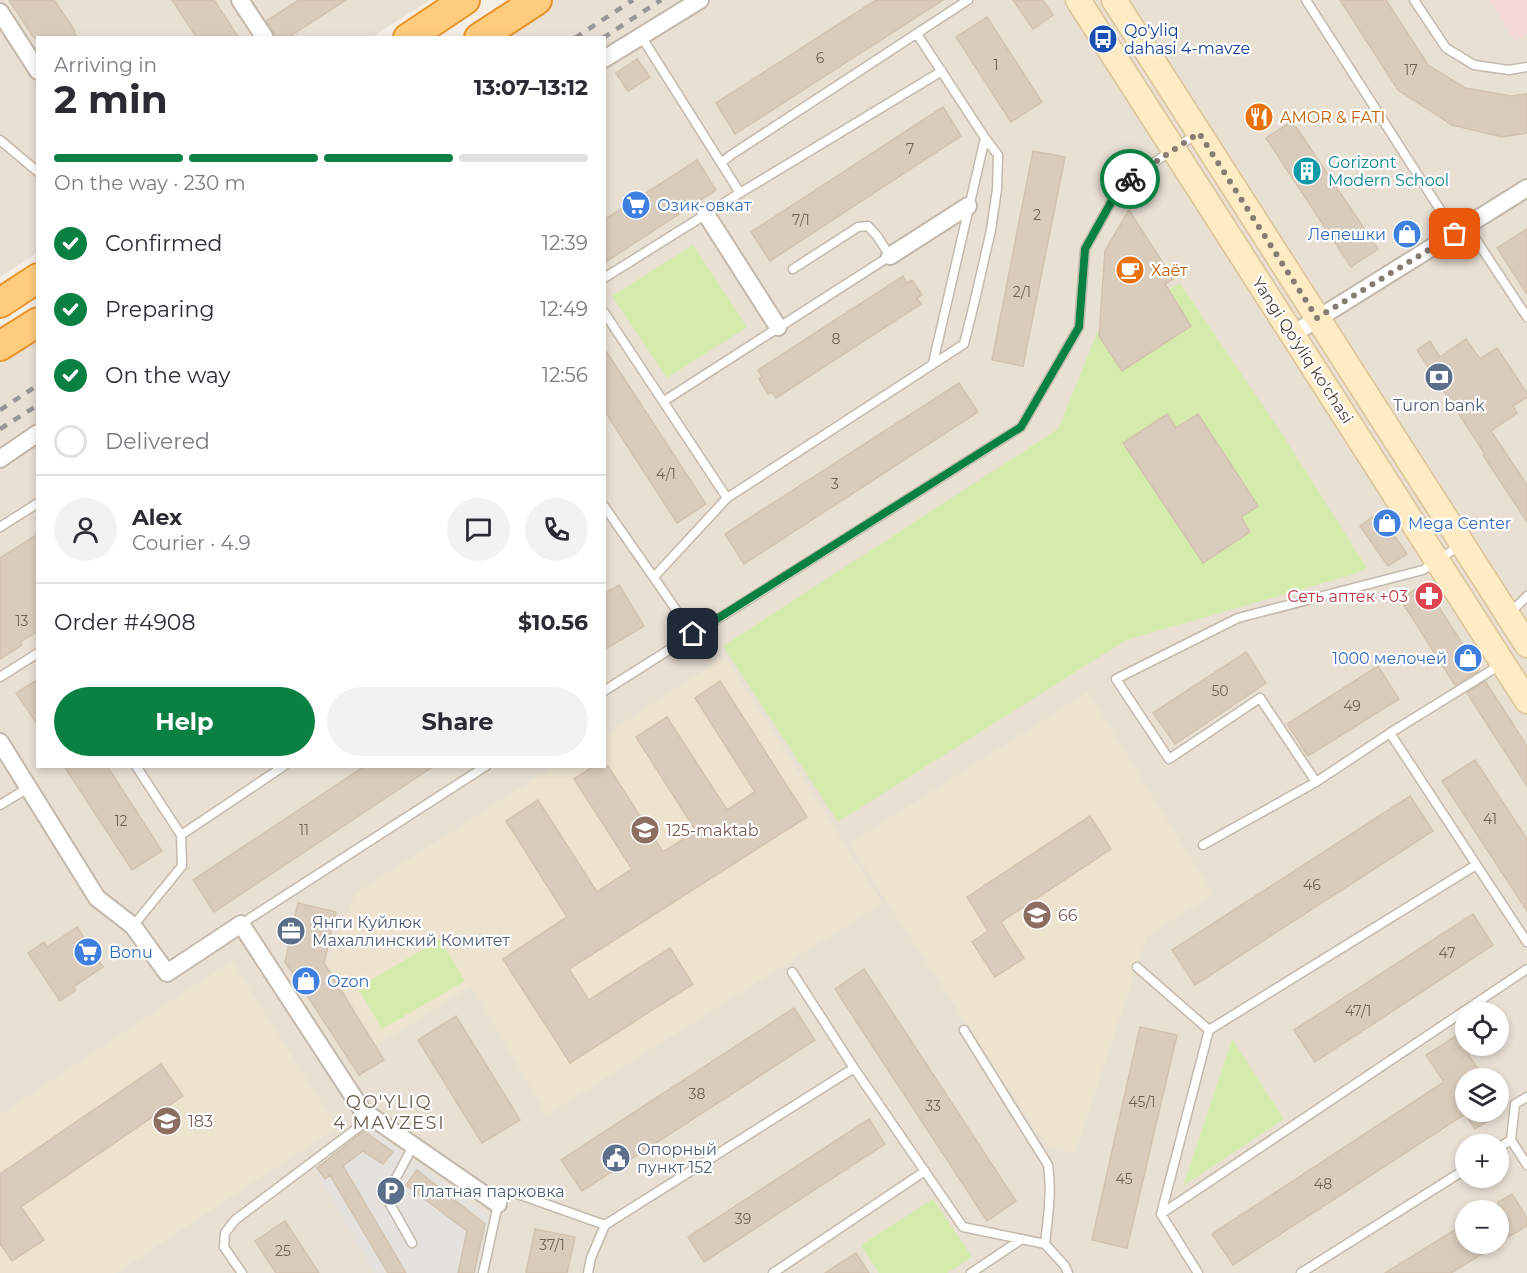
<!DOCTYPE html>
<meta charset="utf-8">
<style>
:root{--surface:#fff;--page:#f2f2f3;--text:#2b2b33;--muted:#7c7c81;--line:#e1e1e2;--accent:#0b8043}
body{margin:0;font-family:Montserrat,sans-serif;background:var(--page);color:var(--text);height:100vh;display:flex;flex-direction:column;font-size:22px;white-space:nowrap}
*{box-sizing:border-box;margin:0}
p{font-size:20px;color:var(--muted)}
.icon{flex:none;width:33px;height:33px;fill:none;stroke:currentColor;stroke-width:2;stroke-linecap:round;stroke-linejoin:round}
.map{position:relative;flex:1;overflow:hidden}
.panel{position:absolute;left:36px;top:36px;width:570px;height:732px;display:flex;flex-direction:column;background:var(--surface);border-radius:0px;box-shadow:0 3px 9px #0003}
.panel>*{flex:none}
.fabs{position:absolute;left:1455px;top:1002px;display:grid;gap:12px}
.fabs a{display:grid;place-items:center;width:54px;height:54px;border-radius:50%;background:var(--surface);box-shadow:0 3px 9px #0003;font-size:30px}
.pin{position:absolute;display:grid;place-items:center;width:51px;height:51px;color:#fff;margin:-26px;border-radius:12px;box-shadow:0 3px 9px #0006}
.courier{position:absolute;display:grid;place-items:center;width:60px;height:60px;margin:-30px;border:4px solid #0b8043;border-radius:50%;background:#fff;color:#222;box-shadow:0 2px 8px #0007}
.headline em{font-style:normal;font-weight:700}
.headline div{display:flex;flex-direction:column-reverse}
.headline{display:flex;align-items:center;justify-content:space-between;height:102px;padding:0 18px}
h1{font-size:39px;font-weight:700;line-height:45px}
.bar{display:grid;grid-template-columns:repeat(4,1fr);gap:9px 6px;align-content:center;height:72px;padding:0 18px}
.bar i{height:8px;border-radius:4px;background:var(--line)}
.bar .selected{background:var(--accent)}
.bar p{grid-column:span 4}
.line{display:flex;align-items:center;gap:15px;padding:0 18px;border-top:2px solid var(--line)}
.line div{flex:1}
.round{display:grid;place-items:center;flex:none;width:63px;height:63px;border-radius:32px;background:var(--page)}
ol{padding:0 18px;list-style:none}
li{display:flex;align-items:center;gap:18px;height:66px}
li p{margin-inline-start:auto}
li .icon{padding:6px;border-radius:50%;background:var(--accent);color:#fff;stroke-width:4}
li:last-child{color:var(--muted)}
li i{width:33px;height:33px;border:3px solid var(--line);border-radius:50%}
.button{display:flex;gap:12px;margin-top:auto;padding:12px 18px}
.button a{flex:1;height:69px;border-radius:36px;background:var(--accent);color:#fff;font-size:24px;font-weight:700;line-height:69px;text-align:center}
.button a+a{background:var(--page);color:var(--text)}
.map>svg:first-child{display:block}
.residential{fill:#e9e0d4;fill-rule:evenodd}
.education{fill:#eee3cf}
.medical{fill:#f6dad8}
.green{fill:#d4ebac}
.parking{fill:#e5e2de}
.building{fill:#daccbd;stroke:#d2c1ad;stroke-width:1.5}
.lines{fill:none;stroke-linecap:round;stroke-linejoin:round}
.service-casing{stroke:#c3b9ab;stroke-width:11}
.minor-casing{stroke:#c3b9ab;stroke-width:20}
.secondary-casing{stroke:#dbc394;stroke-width:27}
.trunk-casing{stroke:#e8932c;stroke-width:32}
.service{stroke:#fff;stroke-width:8}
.minor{stroke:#fff;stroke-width:16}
.secondary{stroke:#ffecc5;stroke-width:24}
.trunk{stroke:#ffcc7d;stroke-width:28}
.rail{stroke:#969696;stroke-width:4.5;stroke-dasharray:8 8;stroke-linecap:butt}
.done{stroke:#847d73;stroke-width:6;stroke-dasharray:0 10.8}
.route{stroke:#0b8043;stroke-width:8}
.labels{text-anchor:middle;stroke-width:4.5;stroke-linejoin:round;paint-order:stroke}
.number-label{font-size:14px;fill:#6c6257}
.transit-label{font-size:16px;fill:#164399;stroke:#fff;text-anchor:start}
.food-label{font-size:16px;fill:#c56008;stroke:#fff;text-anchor:start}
.culture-label{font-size:16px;fill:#0d838f;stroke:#fff;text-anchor:start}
.shop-label{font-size:16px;fill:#366cbe;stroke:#fff;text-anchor:start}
.street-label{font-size:16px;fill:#473f35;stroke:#fff}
.service-label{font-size:16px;fill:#4e5e75;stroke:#fff;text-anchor:start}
.health-label{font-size:16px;fill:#be3a42;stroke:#fff;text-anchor:end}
.education-label{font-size:16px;fill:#785e54;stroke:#fff;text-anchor:start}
.neighbourhood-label{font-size:18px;letter-spacing:1.5px;fill:#6b5c4b;stroke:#fff}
</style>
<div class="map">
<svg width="1527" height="1273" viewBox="0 0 1527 1273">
<rect width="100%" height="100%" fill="#f4efe6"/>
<!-- residential -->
<path class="residential" d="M0,0H430L372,37L38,38L37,253L0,277Z
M537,0H1527V1273H0V346L37,322L38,766H604V38L479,37ZM1466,1012H1498V1046H1466ZM1466,1078H1498V1112H1466ZM1466,1144H1498V1178H1466ZM1466,1210H1498V1244H1466Z"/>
<!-- education -->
<path class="education" d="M725,657L882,903L547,1115L471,986L377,1045L327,962L356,893L553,767L604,766L605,734Z
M1088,692L1213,894L1147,936L1074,1154L1046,1145L849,844Z
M232,961L337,1127L116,1273H0V1115Z"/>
<!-- medical -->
<path class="medical" d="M1489,0H1527V34L1515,41Z"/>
<!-- green -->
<path class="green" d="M693,245L747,327L667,378L612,296Z
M1180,283L1284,437L1367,568L1351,575L1126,640L838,822L723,646L1058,429L1097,333Z
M440,939L465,981L382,1029L358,988Z
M1232,1039L1284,1119L1183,1186Z
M933,1199L972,1257L947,1273H879L861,1245Z"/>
<!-- parking -->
<path class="parking" d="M366,1124L489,1217L478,1273H375L312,1165Z"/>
<!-- building -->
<path class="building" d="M9,0H54L75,31L74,32L77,38H34Z
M172,0H214L239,38H197Z
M299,0H346L287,38H275L274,32L266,21Z
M876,0H943L735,134L716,103Z
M1013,0H1043L1053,15L1033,29Z
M1340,0H1386L1428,65L1465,88L1511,96L1527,94V133L1502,137L1452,125L1398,90Z
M987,17L1042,102L1011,122L956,37Z
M637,59L650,77L628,91L616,73Z
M943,107L961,136L770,261L751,232Z
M1292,121L1378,249L1351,267L1266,138Z
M1033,151L1065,157L1023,366L992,360Z
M697,160L716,190L604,263V220Z
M1129,210L1173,279L1165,284L1191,326L1122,371L1099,336L1105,251Z
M1527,229V294L1497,248Z
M903,276L907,283L912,280L922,295L917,298L921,304L776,398L772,392L768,394L759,379L762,377L758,370Z
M1466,339L1480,359L1497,348L1527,393V397L1513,406L1517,413L1491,431L1527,485V522L1483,455L1485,454L1417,350L1430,341L1440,357Z
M604,348L706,504L677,523L604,410Z
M959,383L978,412L744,564L725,534Z
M1167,414L1176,428L1198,414L1258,506L1241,517L1250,532L1203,563L1123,443Z
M1379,513L1407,554L1388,566L1360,526Z
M38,534V631L20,642L22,645L0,659V558Z
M1424,584L1479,669L1478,671L1455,685L1400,599Z
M619,585L644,626L604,650V594Z
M1246,652L1266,683L1175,744L1153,713Z
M1378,666L1399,699L1308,756L1287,724Z
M38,679V725L16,693Z
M720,681L807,817L569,969L589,1000L670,948L693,984L570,1063L503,959L567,917L506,821L538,800L597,892L632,869L574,779L594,766H608L663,852L696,831L636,737L667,717L727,810L755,792L695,698Z
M1485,681L1527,746V786L1467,693Z
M1475,760L1527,839V911L1442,781Z
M64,766H107L162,851L132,870Z
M365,766H434L214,912L193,880Z
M1410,796L1433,831L1195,985L1172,950Z
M1090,816L1111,849L1001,922L1024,958L995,977L972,942L988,931L967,897Z
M298,903L336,912L324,963L384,1060L359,1075L285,962Z
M1473,914L1493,945L1315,1062L1294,1030Z
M77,927L103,967L73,987L76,990L60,1001L28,953L44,942L47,947Z
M864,969L1016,1201L987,1221L835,989Z
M794,1008L815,1040L582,1191L561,1160Z
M456,1016L520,1120L482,1143L418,1040Z
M1140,1027L1177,1035L1127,1248L1092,1240Z
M1456,1036L1484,1078H1466V1112H1502L1475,1129L1465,1114L1233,1265L1212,1234L1444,1082L1426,1055Z
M161,1064L183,1096L21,1207L44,1240L12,1261L0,1244V1174Z
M869,1119L885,1144L704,1262L688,1237Z
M364,1131L393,1152L383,1164L363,1151L343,1166L406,1273H388L330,1175L325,1179L317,1168Z
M417,1170L485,1224L474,1273H458L467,1231L406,1185Z
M1512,1194L1527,1218V1226L1498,1243V1202Z
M285,1221L319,1273H276L255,1241Z
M1466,1223V1244H1498L1451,1273H1385Z
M535,1229L575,1237L567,1273H526Z
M856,1253L869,1273H825Z"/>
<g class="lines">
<!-- service casing -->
<g class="service-casing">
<path id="service" d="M1306,0L1455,233
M1414,0L1446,48L1474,65L1509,70L1527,67
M917,34L985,138L933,363
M0,140L38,172
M721,163L731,155L968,0
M740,193L942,71
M1467,226L1527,317
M604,278L740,193L641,36
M604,312L727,498
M664,401L890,256L877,236L868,226L858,227L793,269
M604,506L693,634
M0,527L38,503
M1462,544L1423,570L1238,618L1116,679L1169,759L1260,698L1316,782L1390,733L1500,665
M654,577L727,498L964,344L974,304L991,230L997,189L998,155L985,138
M1510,613L1527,596
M0,677L38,653
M604,691L1021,427L1079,327L1085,249L1119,188L1134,176L1198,133
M1390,733L1527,942
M0,805L28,788
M181,835L284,766
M1203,845L1316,782
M241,924L486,766
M133,926L182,866L181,835L136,766
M1137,967L1209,1030
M792,972L854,1068L963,1227L1045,1244L1065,1266L1068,1273
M964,1030L1048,1165C1052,1192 1048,1217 1045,1244
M1511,1140L1515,1104L1527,1097
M1498,1148L1511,1140L1527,1165
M1161,1214L1527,969
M412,1243L386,1197L413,1146
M242,1273L224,1247L225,1233L235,1220L372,1117
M483,1273L498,1204L512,1192L605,1225
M588,1273L591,1258L605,1225L854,1068
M773,1273L925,1171
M971,1273L1022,1239
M1198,1273L1161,1214L1209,1030L1476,865
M1301,1273L1466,1169"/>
</g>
<!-- minor casing -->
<g class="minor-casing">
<path id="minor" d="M240,0L265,38
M0,12L38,71
M604,59L700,0
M706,214L778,327
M890,256L968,206
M1293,334L1527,188
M0,459L38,433
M0,742L97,898L133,926L167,973L241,924L364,1113L372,1117L498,1204"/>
</g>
<!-- secondary casing -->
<g class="secondary-casing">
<path id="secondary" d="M1078,0L1527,701
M1114,0L1527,645"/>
</g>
<!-- trunk casing -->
<g class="trunk-casing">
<path id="trunk" d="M408,38L465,0
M479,38L537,0
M0,303L38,278
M0,346L38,322"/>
</g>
<!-- service -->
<use href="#service" class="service"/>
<!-- minor -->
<use href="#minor" class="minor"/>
<!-- secondary -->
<use href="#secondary" class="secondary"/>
<!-- trunk -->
<use href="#trunk" class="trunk"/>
<!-- rail -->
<path class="rail" d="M575,38L633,0
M603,38L661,0
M0,410L38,385
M0,429L38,405"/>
</g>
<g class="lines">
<!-- done -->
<path class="done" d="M1130,179L1199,133L1317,318L1455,234"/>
<!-- route -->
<path class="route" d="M693,634L1021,427L1079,327L1085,249L1119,188L1130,179"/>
</g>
<!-- icons -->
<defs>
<g id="bus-disc" transform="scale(1.5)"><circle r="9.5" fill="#1a4fb4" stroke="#fff"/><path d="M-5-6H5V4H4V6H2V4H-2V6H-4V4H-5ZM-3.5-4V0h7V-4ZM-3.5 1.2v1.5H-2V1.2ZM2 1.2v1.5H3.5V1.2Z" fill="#fff"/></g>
<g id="restaurant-disc" transform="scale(1.5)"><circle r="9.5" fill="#e8710a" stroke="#fff"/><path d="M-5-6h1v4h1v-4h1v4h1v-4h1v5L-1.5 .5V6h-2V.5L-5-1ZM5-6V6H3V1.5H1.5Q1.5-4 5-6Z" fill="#fff"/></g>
<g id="building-disc" transform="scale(1.5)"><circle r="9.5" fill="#0f9aa8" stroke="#fff"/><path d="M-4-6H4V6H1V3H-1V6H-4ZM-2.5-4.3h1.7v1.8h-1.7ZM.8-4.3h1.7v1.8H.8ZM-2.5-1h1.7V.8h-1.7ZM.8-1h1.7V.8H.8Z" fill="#fff"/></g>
<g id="supermarket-disc" transform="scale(1.5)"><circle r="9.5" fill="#3f7fe0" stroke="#fff"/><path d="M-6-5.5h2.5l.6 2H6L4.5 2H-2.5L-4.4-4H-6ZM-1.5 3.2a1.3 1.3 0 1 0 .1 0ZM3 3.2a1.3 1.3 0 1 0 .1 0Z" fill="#fff"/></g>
<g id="shop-disc" transform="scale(1.5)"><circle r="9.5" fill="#3f7fe0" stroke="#fff"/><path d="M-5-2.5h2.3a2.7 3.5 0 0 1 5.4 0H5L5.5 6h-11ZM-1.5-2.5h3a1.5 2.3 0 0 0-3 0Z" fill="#fff"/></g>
<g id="cafe-disc" transform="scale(1.5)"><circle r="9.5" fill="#e8710a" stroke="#fff"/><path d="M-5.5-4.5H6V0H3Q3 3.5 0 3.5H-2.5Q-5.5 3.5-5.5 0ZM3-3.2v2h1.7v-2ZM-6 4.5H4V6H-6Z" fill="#fff"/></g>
<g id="bank-disc" transform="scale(1.5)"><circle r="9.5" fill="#5c6f8a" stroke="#fff"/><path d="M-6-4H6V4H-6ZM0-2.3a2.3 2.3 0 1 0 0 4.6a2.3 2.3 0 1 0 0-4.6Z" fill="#fff"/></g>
<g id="pharmacy-disc" transform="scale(1.5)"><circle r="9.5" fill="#e0444e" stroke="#fff"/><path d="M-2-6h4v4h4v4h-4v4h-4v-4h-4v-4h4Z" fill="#fff"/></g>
<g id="school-disc" transform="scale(1.5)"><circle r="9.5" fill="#8d6e63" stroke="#fff"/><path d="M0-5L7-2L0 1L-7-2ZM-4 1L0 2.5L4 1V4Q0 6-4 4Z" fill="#fff"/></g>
<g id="office-disc" transform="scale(1.5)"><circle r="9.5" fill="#5c6f8a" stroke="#fff"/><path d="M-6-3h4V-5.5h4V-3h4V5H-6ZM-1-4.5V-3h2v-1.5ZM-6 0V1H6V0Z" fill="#fff"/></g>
<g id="civic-disc" transform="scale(1.5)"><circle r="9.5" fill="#5c6f8a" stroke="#fff"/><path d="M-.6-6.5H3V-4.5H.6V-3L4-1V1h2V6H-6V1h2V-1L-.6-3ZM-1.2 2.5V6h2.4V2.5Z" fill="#fff"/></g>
<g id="parking-disc" transform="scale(1.5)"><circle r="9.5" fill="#5c6f8a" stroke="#fff"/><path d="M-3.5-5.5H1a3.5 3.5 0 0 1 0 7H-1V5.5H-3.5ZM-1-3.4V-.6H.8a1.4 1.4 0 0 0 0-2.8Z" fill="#fff"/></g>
</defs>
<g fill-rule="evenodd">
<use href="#bus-disc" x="1103" y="39"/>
<use href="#restaurant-disc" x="1259" y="117"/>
<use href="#building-disc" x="1307" y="171"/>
<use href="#supermarket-disc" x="636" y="205"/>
<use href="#shop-disc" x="1407" y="234"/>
<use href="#cafe-disc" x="1130" y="270"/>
<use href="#bank-disc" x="1439" y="377"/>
<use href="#shop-disc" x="1387" y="523"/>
<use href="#pharmacy-disc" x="1429" y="596"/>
<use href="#shop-disc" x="1468" y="658"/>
<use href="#school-disc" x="645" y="830"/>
<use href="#school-disc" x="1037" y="915"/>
<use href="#office-disc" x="291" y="931"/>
<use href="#supermarket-disc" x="88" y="952"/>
<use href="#shop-disc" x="306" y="981"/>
<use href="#school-disc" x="167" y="1121"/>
<use href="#civic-disc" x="616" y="1158"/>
<use href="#parking-disc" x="391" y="1191"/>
</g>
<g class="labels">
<!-- number labels -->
<g class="number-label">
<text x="820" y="63">6</text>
<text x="996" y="70">1</text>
<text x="1411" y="75">17</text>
<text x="910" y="154">7</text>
<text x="1037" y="220">2</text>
<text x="801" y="225">7/1</text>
<text x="1022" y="297">2/1</text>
<text x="836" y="344">8</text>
<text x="666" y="479">4/1</text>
<text x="835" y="489">3</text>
<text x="22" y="626">13</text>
<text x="1220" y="696">50</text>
<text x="1352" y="711">49</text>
<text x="1490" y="824">41</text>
<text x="121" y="826">12</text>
<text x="304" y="835">11</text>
<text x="1312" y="890">46</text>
<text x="1447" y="958">47</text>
<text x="1358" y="1016">47/1</text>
<text x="697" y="1099">38</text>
<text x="1142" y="1107">45/1</text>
<text x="933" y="1111">33</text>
<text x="1124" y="1184">45</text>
<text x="1323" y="1189">48</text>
<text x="743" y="1224">39</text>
<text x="552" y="1250">37/1</text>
<text x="283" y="1256">25</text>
</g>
<!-- transit labels -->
<g class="transit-label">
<text x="1124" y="36">Qo'yliq<tspan x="1124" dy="18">dahasi 4-mavze</tspan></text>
</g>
<!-- food labels -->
<g class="food-label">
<text x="1280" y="123">AMOR &amp; FATI</text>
<text x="1151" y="276">Хаёт</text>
</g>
<!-- culture labels -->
<g class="culture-label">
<text x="1328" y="168">Gorizont<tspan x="1328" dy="18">Modern School</tspan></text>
</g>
<!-- shop labels -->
<g class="shop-label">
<text x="657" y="211">Озик-овкат</text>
<text x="1386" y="240" text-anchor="end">Лепешки</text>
<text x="1408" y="529">Mega Center</text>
<text x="1447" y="664" text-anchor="end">1000 мелочей</text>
<text x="109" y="958">Bonu</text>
<text x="327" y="987">Ozon</text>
</g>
<!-- street labels -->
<g class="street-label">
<text transform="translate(1303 350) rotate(57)" y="6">Yangi Qo'yliq ko'chasi</text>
</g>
<!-- service labels -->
<g class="service-label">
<text x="1439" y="411" text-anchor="middle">Turon bank</text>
<text x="312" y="928">Янги Куйлюк<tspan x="312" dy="18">Махаллинский Комитет</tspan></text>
<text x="637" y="1155">Опорный<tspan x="637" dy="18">пункт 152</tspan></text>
<text x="412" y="1197">Платная парковка</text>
</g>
<!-- health labels -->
<g class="health-label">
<text x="1408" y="602">Сеть аптек +03</text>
</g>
<!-- education labels -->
<g class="education-label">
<text x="666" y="836">125-maktab</text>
<text x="1058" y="921">66</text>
<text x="188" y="1127">183</text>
</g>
<!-- neighbourhood labels -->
<g class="neighbourhood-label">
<text x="389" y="1108">QO'YLIQ<tspan x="389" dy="21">4 MAVZESI</tspan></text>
</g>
</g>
</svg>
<div class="fabs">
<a><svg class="icon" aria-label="locate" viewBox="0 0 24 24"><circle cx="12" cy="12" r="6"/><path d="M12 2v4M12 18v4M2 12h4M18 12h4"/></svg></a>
<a><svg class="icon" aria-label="layers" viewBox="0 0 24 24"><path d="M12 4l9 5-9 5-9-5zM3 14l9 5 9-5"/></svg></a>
<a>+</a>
<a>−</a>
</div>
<div class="pin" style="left:1455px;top:234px;background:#ea580c"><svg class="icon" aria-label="bag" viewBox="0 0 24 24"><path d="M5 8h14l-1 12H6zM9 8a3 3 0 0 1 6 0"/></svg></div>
<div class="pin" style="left:693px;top:634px;background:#1f2937"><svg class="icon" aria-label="home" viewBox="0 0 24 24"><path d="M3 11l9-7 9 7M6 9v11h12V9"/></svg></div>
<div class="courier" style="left:1130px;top:179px"><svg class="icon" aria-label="bike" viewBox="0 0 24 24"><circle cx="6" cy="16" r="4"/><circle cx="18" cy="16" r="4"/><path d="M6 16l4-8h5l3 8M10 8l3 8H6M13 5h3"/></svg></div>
<section class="panel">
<div class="headline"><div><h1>2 min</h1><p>Arriving in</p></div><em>13:07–13:12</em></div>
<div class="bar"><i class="selected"></i><i class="selected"></i><i class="selected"></i><i></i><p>On the way · 230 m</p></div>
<ol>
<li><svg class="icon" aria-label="check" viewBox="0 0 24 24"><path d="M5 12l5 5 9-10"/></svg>Confirmed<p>12:39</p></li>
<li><svg class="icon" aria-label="check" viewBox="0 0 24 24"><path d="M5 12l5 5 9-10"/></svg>Preparing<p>12:49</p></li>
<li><svg class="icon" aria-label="check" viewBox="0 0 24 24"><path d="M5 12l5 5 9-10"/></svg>On the way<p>12:56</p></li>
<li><i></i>Delivered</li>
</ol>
<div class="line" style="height:108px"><a class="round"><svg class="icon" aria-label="person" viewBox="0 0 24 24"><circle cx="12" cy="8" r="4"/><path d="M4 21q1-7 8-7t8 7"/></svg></a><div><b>Alex</b><p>Courier · 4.9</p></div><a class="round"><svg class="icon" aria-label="chat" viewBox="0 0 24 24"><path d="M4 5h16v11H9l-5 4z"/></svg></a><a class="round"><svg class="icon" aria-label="phone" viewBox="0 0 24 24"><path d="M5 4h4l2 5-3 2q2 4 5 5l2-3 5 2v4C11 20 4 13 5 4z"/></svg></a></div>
<div class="line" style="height:78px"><div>Order #4908</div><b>$10.56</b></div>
<div class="button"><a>Help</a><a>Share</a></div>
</section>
</div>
